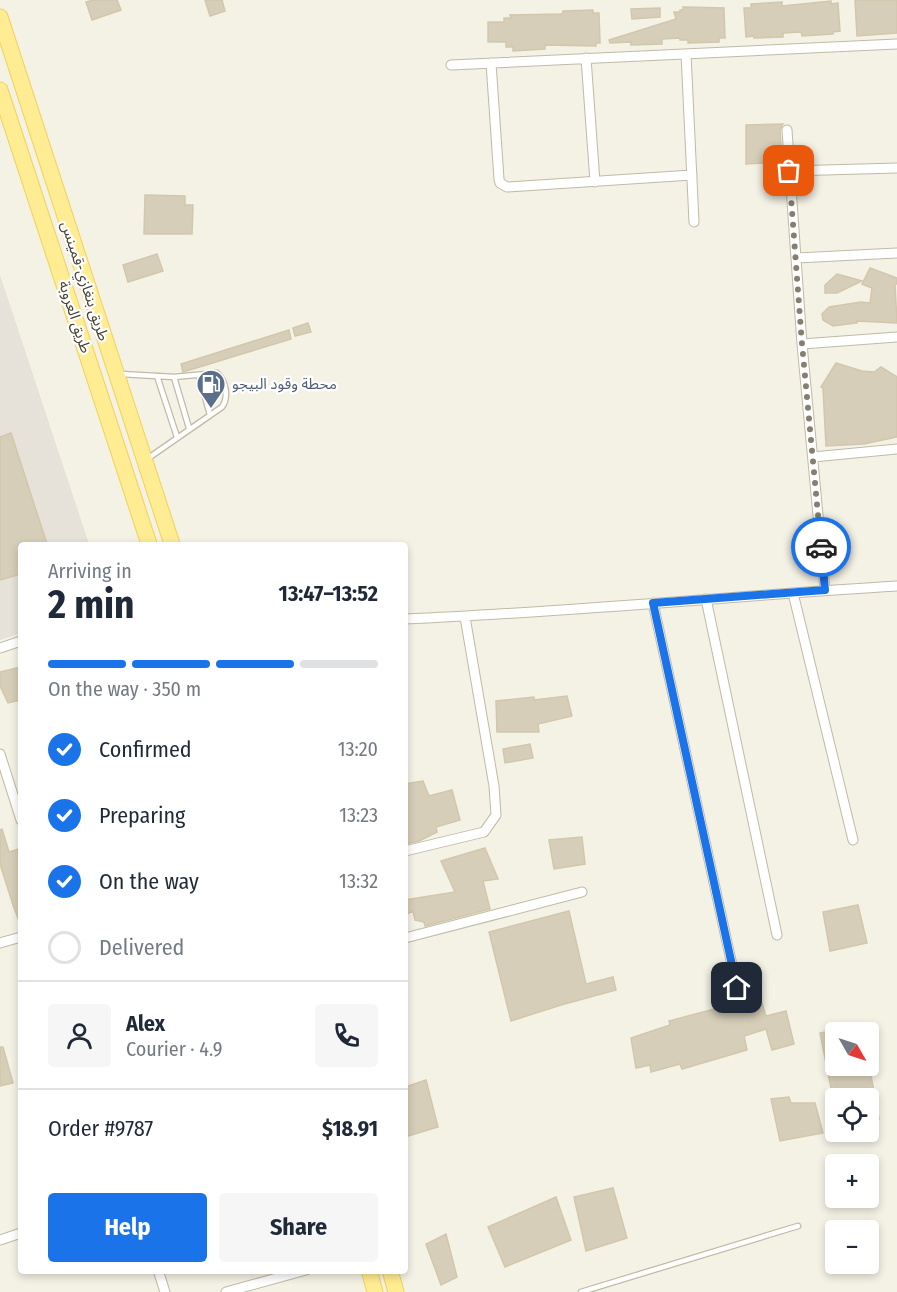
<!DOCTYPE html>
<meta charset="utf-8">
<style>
:root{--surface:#fff;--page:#f6f6f7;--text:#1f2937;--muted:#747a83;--line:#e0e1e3;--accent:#1a73e8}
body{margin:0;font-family:"Fira Sans Condensed","Noto Sans Arabic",sans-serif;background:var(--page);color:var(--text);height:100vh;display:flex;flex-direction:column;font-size:22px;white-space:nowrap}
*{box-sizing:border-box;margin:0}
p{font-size:20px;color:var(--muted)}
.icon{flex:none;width:33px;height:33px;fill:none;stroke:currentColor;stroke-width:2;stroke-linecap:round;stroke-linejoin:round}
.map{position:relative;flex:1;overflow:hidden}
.panel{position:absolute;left:18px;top:542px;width:390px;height:732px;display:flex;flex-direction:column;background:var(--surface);border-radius:6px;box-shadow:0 3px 9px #0003}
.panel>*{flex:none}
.needle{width:39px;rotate:129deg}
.controls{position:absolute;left:825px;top:1022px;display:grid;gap:12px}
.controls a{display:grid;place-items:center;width:54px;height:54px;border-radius:6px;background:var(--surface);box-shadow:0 3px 9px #0003;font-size:30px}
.pin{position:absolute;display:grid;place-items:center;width:51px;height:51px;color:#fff;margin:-26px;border-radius:12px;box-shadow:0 3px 9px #0006}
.courier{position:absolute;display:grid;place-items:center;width:60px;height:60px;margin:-30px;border:4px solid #1a73e8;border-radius:50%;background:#fff;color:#222;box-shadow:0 2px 8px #0007}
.overview em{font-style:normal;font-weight:700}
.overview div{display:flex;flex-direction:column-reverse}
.overview{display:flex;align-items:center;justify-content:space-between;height:102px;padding:0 30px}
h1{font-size:39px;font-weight:700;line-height:45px}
.bar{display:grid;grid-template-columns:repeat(4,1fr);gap:9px 6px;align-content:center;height:72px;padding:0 30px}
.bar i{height:8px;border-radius:4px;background:var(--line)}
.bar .current{background:var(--accent)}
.bar p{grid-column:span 4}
.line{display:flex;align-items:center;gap:15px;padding:0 30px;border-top:2px solid var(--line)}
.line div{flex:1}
.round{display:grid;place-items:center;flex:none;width:63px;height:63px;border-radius:6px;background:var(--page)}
ol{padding:0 30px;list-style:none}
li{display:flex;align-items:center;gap:18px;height:66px}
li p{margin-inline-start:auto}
li .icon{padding:6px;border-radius:50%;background:var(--accent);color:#fff;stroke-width:4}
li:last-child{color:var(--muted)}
li i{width:33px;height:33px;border:3px solid var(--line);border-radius:50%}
.action{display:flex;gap:12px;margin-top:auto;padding:12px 30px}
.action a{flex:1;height:69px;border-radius:6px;background:var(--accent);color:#fff;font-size:24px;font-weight:700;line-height:69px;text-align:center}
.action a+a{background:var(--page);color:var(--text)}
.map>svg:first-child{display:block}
.industrial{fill:#e6e2da}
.building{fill:#d7ceb9;stroke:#d2c7ab;stroke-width:1.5}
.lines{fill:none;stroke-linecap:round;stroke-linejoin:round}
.service-casing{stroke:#c1baa6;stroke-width:7}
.minor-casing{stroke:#c1baa6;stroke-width:11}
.primary-casing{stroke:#f0d357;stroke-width:17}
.service{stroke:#fff;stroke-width:4.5}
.minor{stroke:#fff;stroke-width:9}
.primary{stroke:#ffec93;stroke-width:15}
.done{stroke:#847f72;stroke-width:6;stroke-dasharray:0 10.8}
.route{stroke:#1a73e8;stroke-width:8}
.labels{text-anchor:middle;stroke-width:4.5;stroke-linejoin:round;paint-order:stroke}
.street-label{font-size:15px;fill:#474234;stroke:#fff}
.service-label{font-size:15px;fill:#4e5e75;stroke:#fff;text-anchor:start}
</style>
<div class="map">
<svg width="897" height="1292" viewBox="0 0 897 1292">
<rect width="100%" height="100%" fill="#f4f1e5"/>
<!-- industrial -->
<path class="industrial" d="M0,275L89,544H21V633L0,640Z"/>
<!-- building -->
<path class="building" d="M93,0H117L121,10L92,20L86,2Z
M205,0H222L225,11L210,16Z
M855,0H897V33L857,36Z
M831,1V4L838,3L840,31L833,32V34L802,36L801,32L783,33V37L754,38V36L746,37L744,8H751V4L782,2V6Z
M683,7L724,8L725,38H719V42L688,43V40H680V38L662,39V44L631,45V42L610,43L609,40L676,19L674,12H680V10H683Z
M660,8V17L632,19L631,9Z
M593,10V13H599L600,43H596V46L545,45V49L513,51V47H506V42H488V22H504V18H511L510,15L562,14L563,11Z
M783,124L780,130L782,162L746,164V125Z
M145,195L185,196V205H193L192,234H144Z
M157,254L163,271L128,282L123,265Z
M870,268L897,278V284H895L897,323L856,321L857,323L833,326L823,320L822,314L829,307L861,302L870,303L872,288L862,284Z
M837,274L862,281L837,293H825V285Z
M308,323L311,332L295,336L293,328Z
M289,330L291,339L183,372L181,364Z
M836,363L862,371L874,372L881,367L897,377V437L864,444L826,446L823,388L821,387Z
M11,433L47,544H21V574L0,580V437Z
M21,667V700L8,703L0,686V672Z
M567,696L572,716L538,724L539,732H497L496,701L534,697V700Z
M530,744L533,758L505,763L503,749Z
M423,781L429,796L452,790L460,820L436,827L437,832L419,841L405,844V784Z
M2,829L9,852L19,849L21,855V920L19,921L13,905L0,864V830Z
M582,837L585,864L554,869L549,840Z
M485,848L498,879L483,881L490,909L425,926L424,922L415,920L413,911L405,915V900L455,892L441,861Z
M858,905L867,943L830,951L823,912Z
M569,911L586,984L613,977L616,990L561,1005L511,1021L489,932Z
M760,997L766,1016L786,1011L794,1044L772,1050L766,1029L744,1036L747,1050L682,1069L680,1064L651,1072L650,1065L636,1068L631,1038L670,1025L669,1021Z
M836,1030V1065H869L879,1119L868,1121V1098H833L820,1033Z
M0,1047H3L13,1083L0,1086Z
M426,1080L438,1127L405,1137V1087Z
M789,1097L791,1103H815L823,1133L780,1141L771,1099Z
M613,1188L627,1238L586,1251L574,1197Z
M556,1197L571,1240L505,1267L488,1227Z
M446,1234L457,1277L441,1285L426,1244Z"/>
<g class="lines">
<!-- service casing -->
<g class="service-casing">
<path id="service" d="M121,374L174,377L217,373C226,381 229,397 222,407L147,459
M199,375L210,415
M157,376L177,437
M174,377L189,428
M581,1292L798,1226"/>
</g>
<!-- minor casing -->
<g class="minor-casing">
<path id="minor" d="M686,54L694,222
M586,58L595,182
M491,63L499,179L500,183L507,187L692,175
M451,65L897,44
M787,130L802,344L825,590
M789,171L897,168
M796,258L897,253
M802,344L897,337
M813,457L897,449
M793,593L853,840
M706,599L777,935
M653,603L737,988
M405,619C569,612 733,596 897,586
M0,648L21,641
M0,754L21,820
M405,851L484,832L496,815L494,786L465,617
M405,938L582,892
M0,943L21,937
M0,1240L21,1233
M158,1270L165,1292
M226,1292L306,1270"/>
</g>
<!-- primary casing -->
<g class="primary-casing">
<path id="primary" d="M0,17L172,544
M0,90L149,544
M369,1270L375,1292
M390,1270L396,1292"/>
</g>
<!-- service -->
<use href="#service" class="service"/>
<!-- minor -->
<use href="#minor" class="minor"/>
<!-- primary -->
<use href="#primary" class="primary"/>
</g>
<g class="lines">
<!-- done -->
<path class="done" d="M789,171L802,344L821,547"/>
<!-- route -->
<path class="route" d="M737,988L653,603L825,590L821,547"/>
</g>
<!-- icons -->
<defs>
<g id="fuel-pin" transform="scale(1.5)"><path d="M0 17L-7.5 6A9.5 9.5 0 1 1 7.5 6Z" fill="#5c6f8a" stroke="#fff"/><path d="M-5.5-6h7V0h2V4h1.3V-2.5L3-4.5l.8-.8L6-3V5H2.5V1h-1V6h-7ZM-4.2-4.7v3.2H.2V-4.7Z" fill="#fff"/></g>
</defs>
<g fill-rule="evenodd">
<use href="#fuel-pin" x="211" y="384"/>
</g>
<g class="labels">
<!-- street labels -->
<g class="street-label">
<text transform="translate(85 281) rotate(72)" y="5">طريق بنغازي-قمينس</text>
<text transform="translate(75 317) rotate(72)" y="5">طريق العروبة</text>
</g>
<!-- service labels -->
<g class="service-label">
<text x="232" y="389">محطة وقود البيجو</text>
</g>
</g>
</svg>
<div class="controls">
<a><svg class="needle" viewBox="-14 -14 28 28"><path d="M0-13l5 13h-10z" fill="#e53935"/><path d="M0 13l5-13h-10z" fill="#747a83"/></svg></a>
<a><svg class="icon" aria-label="locate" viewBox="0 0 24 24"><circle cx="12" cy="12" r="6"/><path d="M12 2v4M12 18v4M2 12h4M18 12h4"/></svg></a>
<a>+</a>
<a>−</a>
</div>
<div class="pin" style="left:789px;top:171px;background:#ea580c"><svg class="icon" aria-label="bag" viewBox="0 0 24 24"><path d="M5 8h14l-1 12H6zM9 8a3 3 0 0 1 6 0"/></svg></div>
<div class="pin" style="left:737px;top:988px;background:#1f2937"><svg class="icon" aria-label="home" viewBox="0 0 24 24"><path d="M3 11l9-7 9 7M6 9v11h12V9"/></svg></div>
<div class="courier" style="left:821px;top:547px"><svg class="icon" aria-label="car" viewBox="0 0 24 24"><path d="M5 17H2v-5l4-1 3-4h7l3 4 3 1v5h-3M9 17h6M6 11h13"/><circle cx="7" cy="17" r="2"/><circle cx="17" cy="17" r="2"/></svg></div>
<section class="panel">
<div class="overview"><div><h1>2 min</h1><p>Arriving in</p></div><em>13:47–13:52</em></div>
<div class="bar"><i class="current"></i><i class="current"></i><i class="current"></i><i></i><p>On the way · 350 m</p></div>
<ol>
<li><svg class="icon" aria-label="check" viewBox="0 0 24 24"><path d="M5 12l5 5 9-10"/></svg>Confirmed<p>13:20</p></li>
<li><svg class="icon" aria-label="check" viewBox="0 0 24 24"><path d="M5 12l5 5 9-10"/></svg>Preparing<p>13:23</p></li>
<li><svg class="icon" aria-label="check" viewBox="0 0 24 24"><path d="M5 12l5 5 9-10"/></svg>On the way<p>13:32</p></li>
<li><i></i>Delivered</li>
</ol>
<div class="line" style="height:108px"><a class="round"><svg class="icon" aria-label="person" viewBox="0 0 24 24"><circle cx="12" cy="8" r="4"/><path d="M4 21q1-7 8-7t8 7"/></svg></a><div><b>Alex</b><p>Courier · 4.9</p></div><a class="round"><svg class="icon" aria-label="phone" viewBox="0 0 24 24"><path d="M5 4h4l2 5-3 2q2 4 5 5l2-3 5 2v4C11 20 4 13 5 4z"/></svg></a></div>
<div class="line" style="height:78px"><div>Order #9787</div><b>$18.91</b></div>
<div class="action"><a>Help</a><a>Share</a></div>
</section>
</div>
